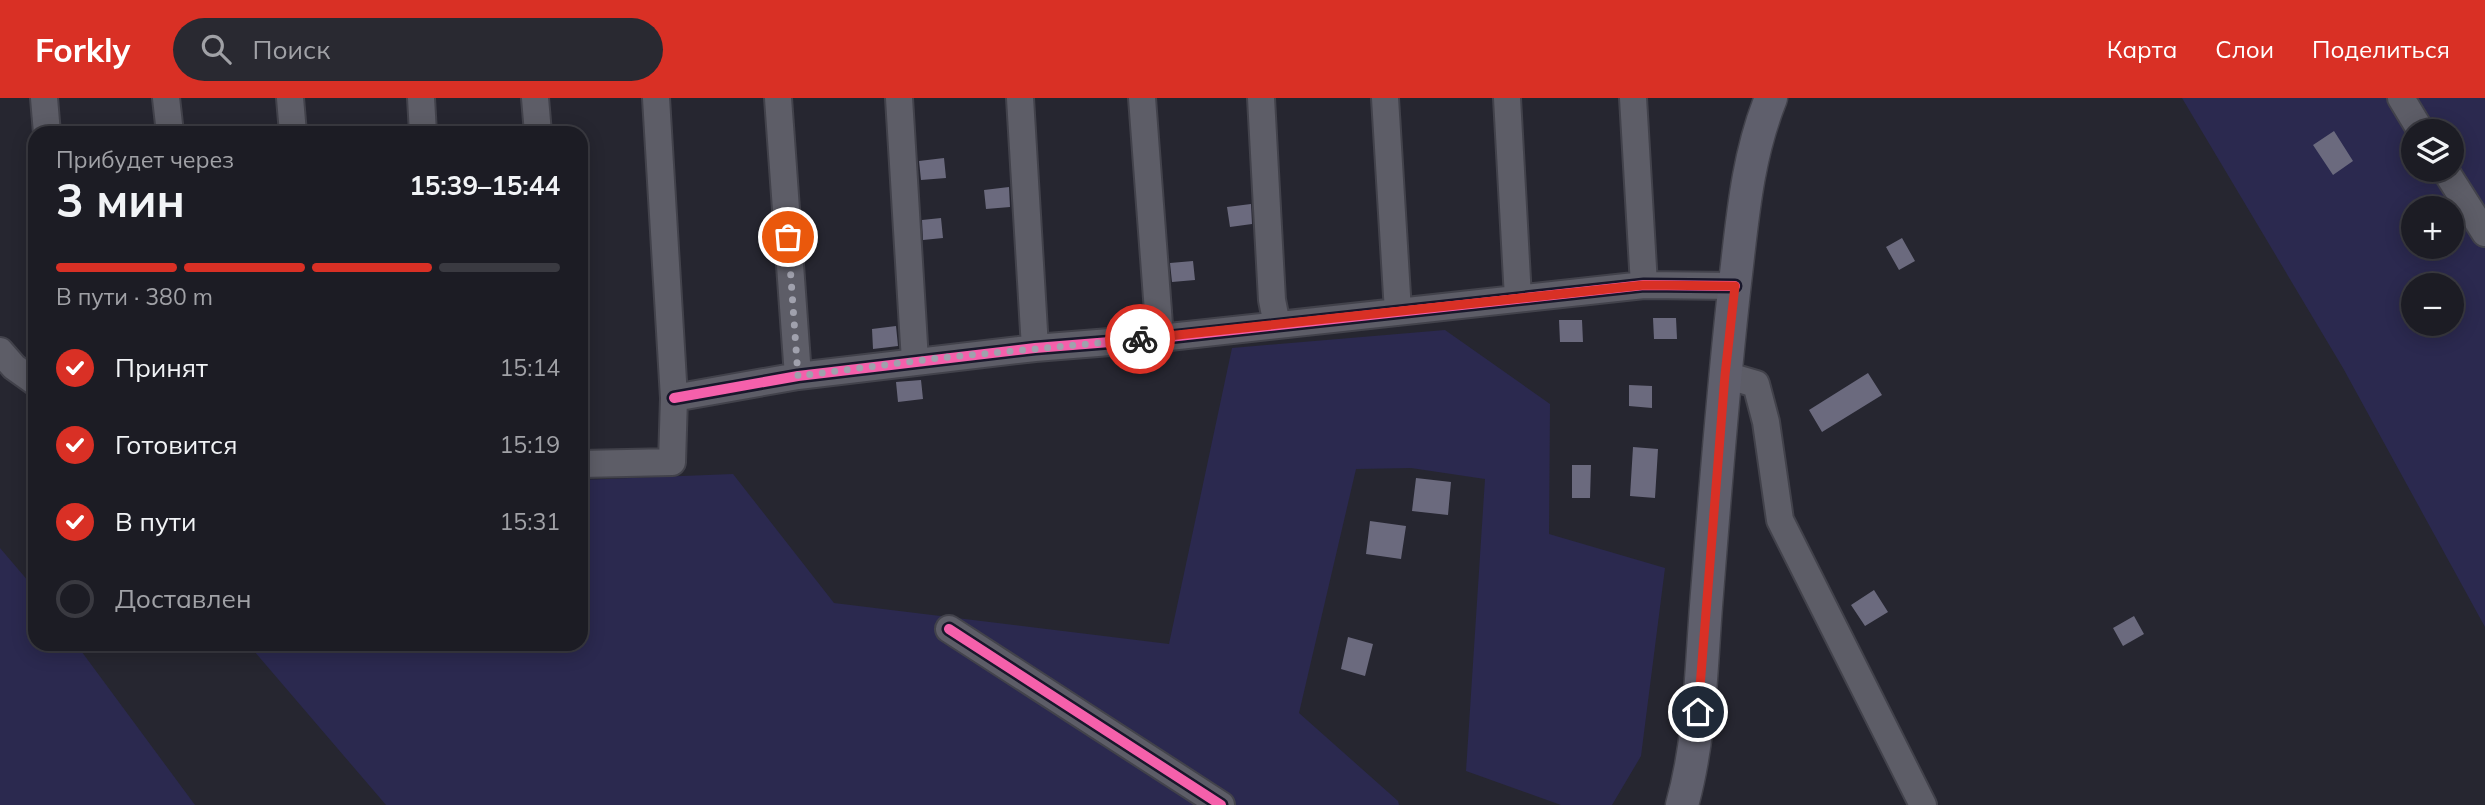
<!DOCTYPE html>
<html lang="ru">
<meta charset="utf-8">
<style>
:root{--surface:#1c1c24;--page:#292931;--text:#f1f3f6;--muted:#a0a1a6;--line:#3a3a41;--accent:#d93025}
body{margin:0;font-family:Mulish,sans-serif;background:var(--page);color:var(--text);height:100vh;display:flex;flex-direction:column;font-size:26px;white-space:nowrap}
*{box-sizing:border-box;margin:0}
p{font-size:23px;color:var(--muted)}
.icon{flex:none;width:38px;height:38px;fill:none;stroke:currentColor;stroke-width:2;stroke-linecap:round;stroke-linejoin:round}
.map{position:relative;flex:1;overflow:hidden}
.details{position:absolute;left:28px;top:28px;width:560px;height:525px;display:flex;flex-direction:column;background:var(--surface);border-radius:21px;box-shadow:0 4px 18px #0003,0 0 0 2px var(--line)}
.details>*{flex:none}
.buttons{position:absolute;left:2401px;top:21px;display:grid;gap:14px}
.buttons a{display:grid;place-items:center;width:63px;height:63px;border-radius:50%;background:var(--surface);box-shadow:0 4px 18px #0003,0 0 0 2px var(--line);font-size:35px}
.pin{position:absolute;display:grid;place-items:center;width:60px;height:60px;color:#fff;margin:-30px;border:4px solid #fff;border-radius:50%;box-shadow:0 2px 7px #0007}
.courier{position:absolute;display:grid;place-items:center;width:70px;height:70px;margin:-35px;border:5px solid #d93025;border-radius:50%;background:#fff;color:#222;box-shadow:0 2px 9px #0007}
.head em{font-style:normal;font-weight:700}
.head div{display:flex;flex-direction:column-reverse}
.head{display:flex;align-items:center;justify-content:space-between;height:119px;padding:0 28px}
h1{font-size:46px;font-weight:700;line-height:52px}
.bar{display:grid;grid-template-columns:repeat(4,1fr);gap:10px 7px;align-content:center;height:84px;padding:0 28px}
.bar i{height:9px;border-radius:5px;background:var(--line)}
.bar .on{background:var(--accent)}
.bar p{grid-column:span 4}
ol{padding:0 28px;list-style:none}
li{display:flex;align-items:center;gap:21px;height:77px}
li p{margin-inline-start:auto}
li .icon{padding:7px;border-radius:50%;background:var(--accent);color:#fff;stroke-width:4}
li:last-child{color:var(--muted)}
li i{width:38px;height:38px;border:4px solid var(--line);border-radius:50%}
header{display:flex;align-items:center;gap:42px;box-sizing:border-box;height:98px;padding:0 35px;background:var(--accent);color:#fff}
header strong{font-size:33px}
nav{display:flex;gap:38px;margin-inline-start:auto;font-size:24px}
.search{width:490px;height:63px;background:var(--page);display:flex;align-items:center;gap:18px;box-sizing:border-box;padding:0 24px;border-radius:38px;color:var(--muted);font-size:26px}
.map>svg:first-child{display:block}
.green{fill:#2b294f;fill-rule:evenodd}
.building{fill:#6b6a7e}
.lines{fill:none;stroke-linecap:round;stroke-linejoin:round}
.minor-casing{stroke:#42424b;stroke-width:30}
.major-casing{stroke:#42424b;stroke-width:35}
.minor{stroke:#5d5d67;stroke-width:26}
.major{stroke:#5f5f6c;stroke-width:32}
.cycleway-casing{stroke:#18172b;stroke-width:15}
.cycleway{stroke:#f560ab;stroke-width:10}
.done{stroke:#a0a1ad;stroke-width:7;stroke-dasharray:0 12.6}
.route{stroke:#d93025;stroke-width:9}
</style>
<header>
<strong>Forkly</strong>
<div class="search"><svg class="icon" aria-label="search" viewBox="0 0 24 24"><circle cx="10" cy="10" r="6"/><path d="M15 15l6 6"/></svg>Поиск</div>
<nav><a>Карта</a><a>Слои</a><a>Поделиться</a></nav>
</header>
<div class="map">
<svg width="2485" height="707" viewBox="0 0 2485 707">
<rect width="100%" height="100%" fill="#262630"/>
<!-- green -->
<path class="green" d="M2182,0H2485V529L2343,270ZM2413,33H2452V72H2413ZM2413,110H2452V149H2413ZM2413,187H2452V226H2413Z
M1445,232L1550,306L1549,436L1665,470L1641,658L1612,707H1561L1466,673L1485,381L1411,370L1356,371L1299,615L1398,703L1399,707H386L248,546H581V382L733,376L834,505L1169,546L1232,250Z
M0,450L35,491V546H76L195,707H0Z"/>
<!-- building -->
<path class="building" d="M2334,33L2353,63L2333,77L2313,47Z
M944,60L946,80L921,82L919,63Z
M1009,89L1010,109L986,111L984,92Z
M1251,106L1252,126L1230,129L1227,109Z
M941,120L943,140L923,142L922,122Z
M1902,140L1915,163L1899,172L1886,149Z
M1193,163L1195,182L1172,184L1170,165Z
M1653,220H1676L1677,241H1654Z
M1559,222H1582L1583,244H1560Z
M896,228L898,248L873,251L872,231Z
M1868,275L1882,297L1822,334L1809,312Z
M921,282L923,301L898,304L896,284Z
M1629,287L1652,288V310L1629,308Z
M1633,349L1658,351L1655,400L1630,398Z
M1572,367H1591L1590,400H1572Z
M1416,380L1451,384L1448,417L1412,413Z
M1370,423L1406,428L1401,461L1366,456Z
M1874,492L1888,514L1865,528L1851,507Z
M2134,518L2144,536L2123,548L2113,530Z
M1348,539L1373,546L1365,578L1341,571Z"/>
<g class="lines">
<!-- minor casing -->
<g class="minor-casing">
<path id="minor" d="M44,0L47,35
M166,0L170,35
M290,0L293,35
M421,0L423,35
M535,0L538,35
M778,0L798,278
M899,0L915,263
M1020,0L1035,250
M1142,0L1160,240
M1261,0L1272,202L1277,227
M1385,0L1398,214
M1507,0L1518,200
M1633,0L1644,187
M2401,0L2421,33
M2445,72L2485,135
M0,253L14,269L35,284
M1725,277L1756,286L1766,324L1780,422L1923,707
M674,300L798,278L1035,250L1160,240L1644,187L1735,188
M581,366L672,364L674,300L656,0
M949,531L1221,707"/>
</g>
<!-- major casing -->
<g class="major-casing">
<path id="major" d="M1682,707C1700,643 1701,574 1706,508C1715,397 1723,286 1736,176C1743,115 1748,57 1771,0"/>
</g>
<!-- minor -->
<use href="#minor" class="minor"/>
<!-- major -->
<use href="#major" class="major"/>
<!-- cycleway casing -->
<g class="cycleway-casing">
<path id="cycleway" d="M674,300L798,278L1035,250L1160,240L1644,187L1735,188
M949,531L1221,707"/>
</g>
<!-- cycleway -->
<use href="#cycleway" class="cycleway"/>
</g>
<g class="lines">
<!-- done -->
<path class="done" d="M788,139L798,278L939,260L1140,241"/>
<!-- route -->
<path class="route" d="M1140,241L1644,187L1735,188L1725,277L1698,614"/>
</g>
</svg>
<div class="buttons">
<a><svg class="icon" aria-label="layers" viewBox="0 0 24 24"><path d="M12 4l9 5-9 5-9-5zM3 14l9 5 9-5"/></svg></a>
<a>+</a>
<a>−</a>
</div>
<div class="pin" style="left:788px;top:139px;background:#ea580c"><svg class="icon" aria-label="bag" viewBox="0 0 24 24"><path d="M5 8h14l-1 12H6zM9 8a3 3 0 0 1 6 0"/></svg></div>
<div class="pin" style="left:1698px;top:614px;background:#1f2937"><svg class="icon" aria-label="home" viewBox="0 0 24 24"><path d="M3 11l9-7 9 7M6 9v11h12V9"/></svg></div>
<div class="courier" style="left:1140px;top:241px"><svg class="icon" aria-label="bike" viewBox="0 0 24 24"><circle cx="6" cy="16" r="4"/><circle cx="18" cy="16" r="4"/><path d="M6 16l4-8h5l3 8M10 8l3 8H6M13 5h3"/></svg></div>
<section class="details">
<div class="head"><div><h1>3 мин</h1><p>Прибудет через</p></div><em>15:39–15:44</em></div>
<div class="bar"><i class="on"></i><i class="on"></i><i class="on"></i><i></i><p>В пути · 380 m</p></div>
<ol>
<li><svg class="icon" aria-label="check" viewBox="0 0 24 24"><path d="M5 12l5 5 9-10"/></svg>Принят<p>15:14</p></li>
<li><svg class="icon" aria-label="check" viewBox="0 0 24 24"><path d="M5 12l5 5 9-10"/></svg>Готовится<p>15:19</p></li>
<li><svg class="icon" aria-label="check" viewBox="0 0 24 24"><path d="M5 12l5 5 9-10"/></svg>В пути<p>15:31</p></li>
<li><i></i>Доставлен</li>
</ol>
</section>
</div>
